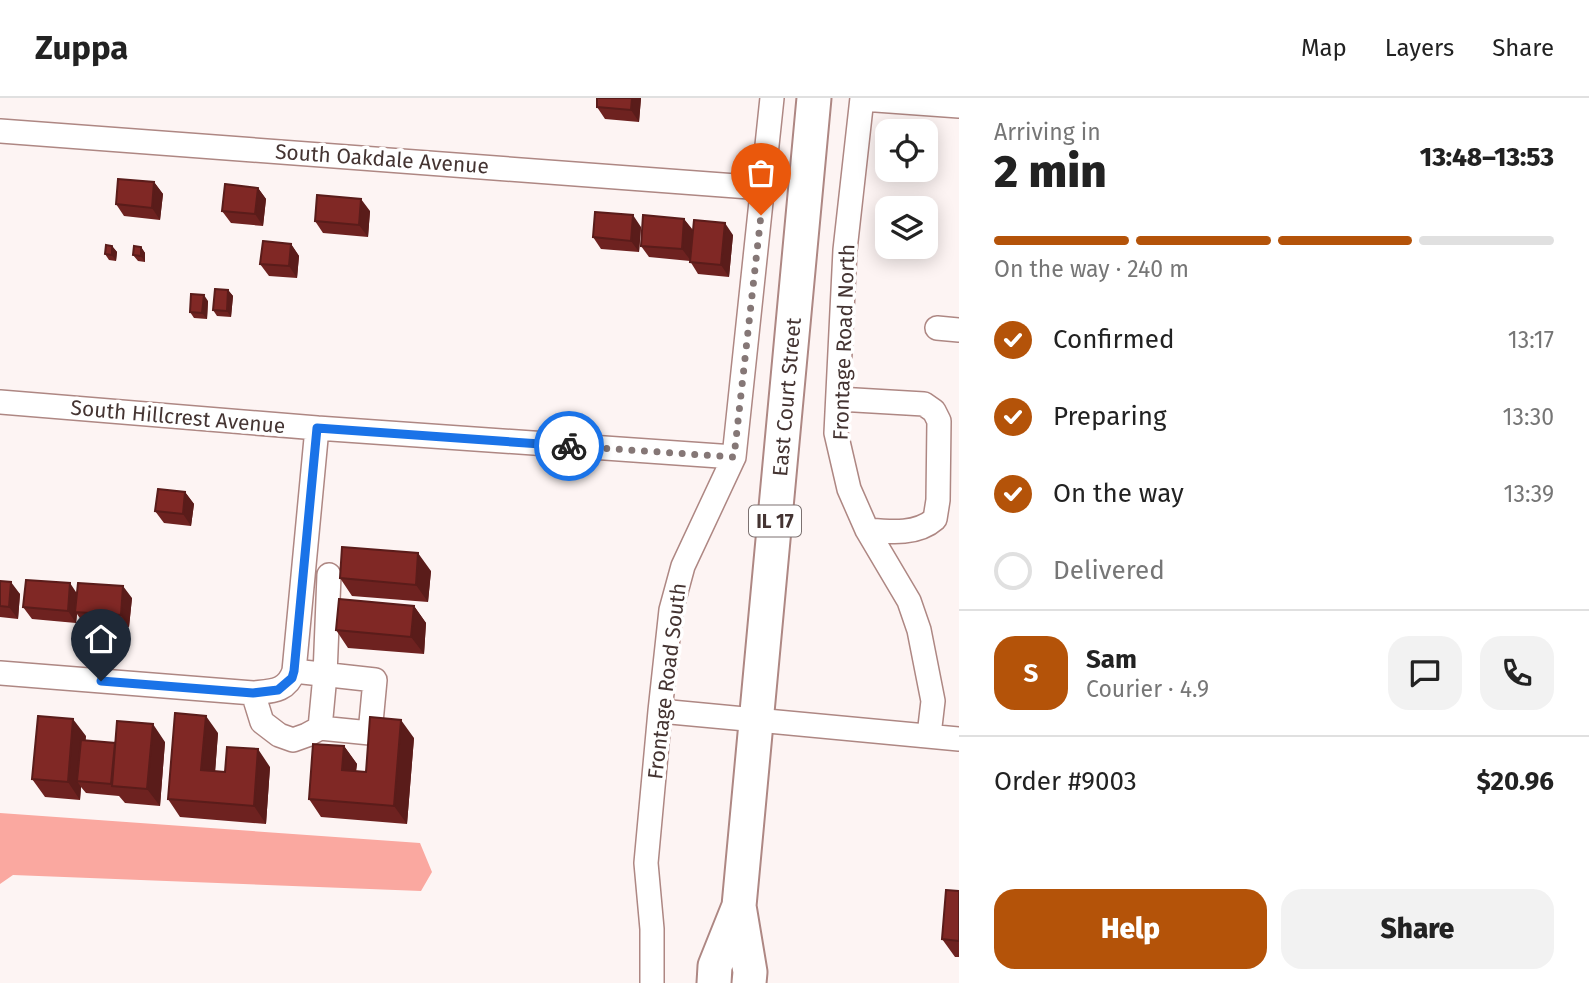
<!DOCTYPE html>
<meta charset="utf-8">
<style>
:root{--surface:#fff;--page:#f2f2f2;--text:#222;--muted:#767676;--line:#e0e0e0;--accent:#b45309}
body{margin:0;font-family:"Fira Sans",sans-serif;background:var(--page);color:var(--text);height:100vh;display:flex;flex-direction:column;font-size:26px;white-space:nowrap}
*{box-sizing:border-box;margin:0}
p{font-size:23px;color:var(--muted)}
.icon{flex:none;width:38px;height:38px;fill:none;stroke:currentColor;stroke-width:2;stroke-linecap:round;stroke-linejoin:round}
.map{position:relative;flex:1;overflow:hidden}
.drawer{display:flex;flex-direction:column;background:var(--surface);width:630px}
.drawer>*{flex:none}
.fabs{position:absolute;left:875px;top:21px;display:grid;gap:14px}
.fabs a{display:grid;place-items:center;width:63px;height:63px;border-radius:14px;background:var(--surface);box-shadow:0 4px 18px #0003;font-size:35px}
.pin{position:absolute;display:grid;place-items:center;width:60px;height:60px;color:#fff;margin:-72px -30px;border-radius:50% 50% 50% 0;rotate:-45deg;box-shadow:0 0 7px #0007}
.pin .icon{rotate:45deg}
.courier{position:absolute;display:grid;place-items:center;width:70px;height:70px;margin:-35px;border:5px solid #1a73e8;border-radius:50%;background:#fff;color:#222;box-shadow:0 2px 9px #0007}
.summary em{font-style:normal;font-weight:800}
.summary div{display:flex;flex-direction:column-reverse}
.summary{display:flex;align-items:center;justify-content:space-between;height:119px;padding:0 35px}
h1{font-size:46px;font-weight:800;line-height:52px}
.bar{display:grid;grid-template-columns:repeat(4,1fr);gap:10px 7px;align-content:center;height:84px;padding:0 35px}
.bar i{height:9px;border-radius:5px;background:var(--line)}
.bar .current{background:var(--accent)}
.bar p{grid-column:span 4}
.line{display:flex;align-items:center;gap:18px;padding:0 35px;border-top:2px solid var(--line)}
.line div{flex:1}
.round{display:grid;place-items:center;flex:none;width:74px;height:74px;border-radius:21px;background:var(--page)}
ol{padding:0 35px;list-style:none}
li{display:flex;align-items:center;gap:21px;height:77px}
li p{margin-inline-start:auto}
li .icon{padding:7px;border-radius:50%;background:var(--accent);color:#fff;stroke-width:4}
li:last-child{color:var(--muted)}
li i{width:38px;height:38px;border:4px solid var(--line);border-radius:50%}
.button{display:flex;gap:14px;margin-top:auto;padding:14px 35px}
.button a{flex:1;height:80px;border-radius:21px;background:var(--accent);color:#fff;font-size:28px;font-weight:800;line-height:80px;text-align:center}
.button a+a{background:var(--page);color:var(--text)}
header{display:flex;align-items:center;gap:42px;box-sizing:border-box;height:98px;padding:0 35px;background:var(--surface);border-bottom:2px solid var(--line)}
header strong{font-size:33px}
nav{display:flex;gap:38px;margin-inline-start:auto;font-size:24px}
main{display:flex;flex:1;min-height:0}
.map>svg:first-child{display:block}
.forest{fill:#faa8a0}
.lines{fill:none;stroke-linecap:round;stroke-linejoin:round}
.minor-casing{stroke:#ae8783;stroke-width:26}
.highway-casing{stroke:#ae8783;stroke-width:37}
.minor{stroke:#fff;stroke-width:23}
.highway{stroke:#fff;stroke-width:33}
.wall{fill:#6e2220}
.shaded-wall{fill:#5a1c1a}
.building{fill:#802825;stroke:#5a1c1a;stroke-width:2}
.done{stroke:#857776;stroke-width:7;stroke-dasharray:0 12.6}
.route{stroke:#1a73e8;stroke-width:9}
.labels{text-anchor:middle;stroke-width:7;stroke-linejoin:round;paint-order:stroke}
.shield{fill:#fff;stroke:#7c7170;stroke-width:2}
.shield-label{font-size:19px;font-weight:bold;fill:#443432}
.street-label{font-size:21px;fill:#443432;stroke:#fff}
</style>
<header>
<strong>Zuppa</strong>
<nav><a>Map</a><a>Layers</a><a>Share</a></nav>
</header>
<main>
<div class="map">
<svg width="959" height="885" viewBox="0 0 959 885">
<rect width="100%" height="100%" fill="#fdf4f3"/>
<!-- forest -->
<path class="forest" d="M0,715L420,745L432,774L421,793L13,777L0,786Z"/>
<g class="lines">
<!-- minor casing -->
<g class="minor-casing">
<path id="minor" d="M862,0L845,152L836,335L849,391L867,432L909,503L919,532L933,603L929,637
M862,1L959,8
M0,33L763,90
M937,230L959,232
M838,301L924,306L934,313L939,323L938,402L935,421C917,437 890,434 867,432
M0,304L317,330L734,359
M294,573L375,582L370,635L320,630L325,577L329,477
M0,575L253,595C271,593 287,594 294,573L317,330
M253,595L262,624L279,637L293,642L307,637L320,630
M660,613L959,641
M652,885V831L646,765L660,613L671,512L683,468L734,359L772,0"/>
</g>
<!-- highway casing -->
<g class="highway-casing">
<path id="highway" d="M714,885L715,868L739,808
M749,885L750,874L739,808L814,0"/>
</g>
<!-- minor -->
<use href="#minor" class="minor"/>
<!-- highway -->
<use href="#highway" class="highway"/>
</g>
<!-- wall -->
<path class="wall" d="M641,0L639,24L605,21L597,9Z
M154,84L163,96L160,122L124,118L116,106Z
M258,90L266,101L263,128L231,125L222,113Z
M370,113L368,139L323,135L315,123Z
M684,121L693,132L733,137L729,179L698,176L690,163L649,159L641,148Z
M641,129L639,154L601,151L593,139Z
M291,146L299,158L297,180L269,178L260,166Z
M112,148L117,154L116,163L109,162L105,156Z
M141,149L145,155V164L138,163L133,157Z
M228,192L233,198L231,219L217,218L213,212Z
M208,203L207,221L194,220L190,214Z
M185,394L194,406L191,428L164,425L155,413Z
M431,473L428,504L352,498L340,480Z
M0,483L20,496L18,521L0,519Z
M77,495L132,500L129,529L84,526L77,516L76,525L32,521L23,509Z
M414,508L426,525L424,556L348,550L336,532Z
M218,635L215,673L225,674L270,669L266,726L180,719L168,701Z
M86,638L85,643L115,645L165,644L160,708L125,705L119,698L86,695L81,689L80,702L45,699L32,681Z
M414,640L407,726L321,719L309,701L344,648L357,666L356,673L366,674Z
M959,793V859H955L942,841Z"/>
<!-- shaded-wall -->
<path class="shaded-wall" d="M632,0H641L639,24L631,12Z
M154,84L163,96L160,122L152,110Z
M258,90L266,101L263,128L255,116Z
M361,101L370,113L368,139L359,127Z
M633,117L641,129L639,154L631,143Z
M684,121L693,133L691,163L682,151Z
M725,125L733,137L729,179L721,167Z
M291,146L299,158L297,180L289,168Z
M112,148L117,154L116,163L112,157Z
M141,149L145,155V164L141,158Z
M228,192L233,198L231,219L227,213Z
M204,197L208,203L207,221L202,215Z
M185,394L194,406L191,428L183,416Z
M418,455L431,473L428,504L416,487Z
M11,484L20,496L18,521L9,509Z
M70,485L78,497L75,514L77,516L76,525L68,513Z
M123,488L132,500L129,529L121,517Z
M414,508L426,525L424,556L411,539Z
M206,618L218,635L214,689L201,672Z
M73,621L86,638L82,683H77L81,689L80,702L68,684Z
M401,622L414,640L407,726L394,708Z
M153,626L165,644L160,708L147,691Z
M344,648L357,666L354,689L342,672Z
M258,651L270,669L266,726L254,708Z"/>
<!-- building -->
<path class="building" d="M597,0H632L631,12L597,9Z
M118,81L154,84L152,110L116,106Z
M225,86L258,90L255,116L222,113Z
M317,97L361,101L359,127L315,123Z
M595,114L633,117L631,143L593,139Z
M643,117L684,121L682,151L641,148Z
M694,122L725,125L721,167L690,164Z
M263,143L291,146L289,168L260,166Z
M106,147L112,148V157L105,156Z
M134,148L141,149V158L133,157Z
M215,191L228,192L227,213L213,212Z
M191,196L204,197L202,215L190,214Z
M158,391L185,394L183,416L155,413Z
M342,449L418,455L416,487L340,480Z
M26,482L70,485L68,513L23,509Z
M0,483L11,484L9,509L0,508Z
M78,485L123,488L121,517L75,514Z
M339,501L414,508L411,539L336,532Z
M175,615L206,618L201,672L225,674L227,649L258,651L254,708L168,701Z
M38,618L73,621L68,684L32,681Z
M370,619L401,622L394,708L309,701L313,646L344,648L342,672L366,674Z
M117,623L153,626L147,691L112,688Z
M81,642L115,645L111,686L77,683Z
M946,792L959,793V843L942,841Z"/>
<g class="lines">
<!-- done -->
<path class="done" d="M569,348L734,359L761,117"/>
<!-- route -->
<path class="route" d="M101,583L253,595L278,592L292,580L294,573L317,330L569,348"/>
</g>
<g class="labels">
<!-- shield labels -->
<rect class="shield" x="749" y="407.5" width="52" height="31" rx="5"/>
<g class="shield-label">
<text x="775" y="430">IL 17</text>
</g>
<!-- street labels -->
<g class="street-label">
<text transform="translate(382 61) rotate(4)" y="7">South Oakdale Avenue</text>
<text transform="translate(844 244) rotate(-88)" y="7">Frontage Road North</text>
<text transform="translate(787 299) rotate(-85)" y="7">East Court Street</text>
<text transform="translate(178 319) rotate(5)" y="7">South Hillcrest Avenue</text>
<text transform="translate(667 583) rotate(-83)" y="7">Frontage Road South</text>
</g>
</g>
</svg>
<div class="fabs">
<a><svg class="icon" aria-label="locate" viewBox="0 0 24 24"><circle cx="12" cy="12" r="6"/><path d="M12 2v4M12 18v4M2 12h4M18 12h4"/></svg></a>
<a><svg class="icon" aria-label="layers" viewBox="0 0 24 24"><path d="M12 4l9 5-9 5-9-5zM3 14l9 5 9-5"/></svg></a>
</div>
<div class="pin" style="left:761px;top:117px;background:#ea580c"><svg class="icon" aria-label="bag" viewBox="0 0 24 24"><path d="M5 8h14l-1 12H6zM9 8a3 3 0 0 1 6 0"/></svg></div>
<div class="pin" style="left:101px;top:583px;background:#1f2937"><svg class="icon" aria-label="home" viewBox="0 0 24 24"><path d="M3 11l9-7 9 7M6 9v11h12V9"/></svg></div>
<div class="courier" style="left:569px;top:348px"><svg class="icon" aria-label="bike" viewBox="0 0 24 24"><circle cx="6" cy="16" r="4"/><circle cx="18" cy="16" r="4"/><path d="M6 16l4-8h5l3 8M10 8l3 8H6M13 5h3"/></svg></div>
</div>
<section class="drawer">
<div class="summary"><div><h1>2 min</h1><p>Arriving in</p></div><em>13:48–13:53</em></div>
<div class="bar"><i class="current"></i><i class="current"></i><i class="current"></i><i></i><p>On the way · 240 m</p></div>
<ol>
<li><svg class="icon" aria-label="check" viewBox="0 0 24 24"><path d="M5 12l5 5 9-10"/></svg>Confirmed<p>13:17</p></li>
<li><svg class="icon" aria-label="check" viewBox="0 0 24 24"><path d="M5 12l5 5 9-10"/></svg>Preparing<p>13:30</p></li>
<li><svg class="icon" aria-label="check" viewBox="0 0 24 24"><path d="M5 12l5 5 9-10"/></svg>On the way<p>13:39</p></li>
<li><i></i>Delivered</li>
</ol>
<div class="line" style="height:126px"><b class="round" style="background:var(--accent);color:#fff">S</b><div><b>Sam</b><p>Courier · 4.9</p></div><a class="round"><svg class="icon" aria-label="chat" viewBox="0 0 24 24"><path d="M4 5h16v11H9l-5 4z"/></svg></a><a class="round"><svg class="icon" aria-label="phone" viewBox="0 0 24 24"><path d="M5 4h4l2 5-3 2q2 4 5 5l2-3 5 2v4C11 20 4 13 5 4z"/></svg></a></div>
<div class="line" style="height:91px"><div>Order #9003</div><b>$20.96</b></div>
<div class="button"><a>Help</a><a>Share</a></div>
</section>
</main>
